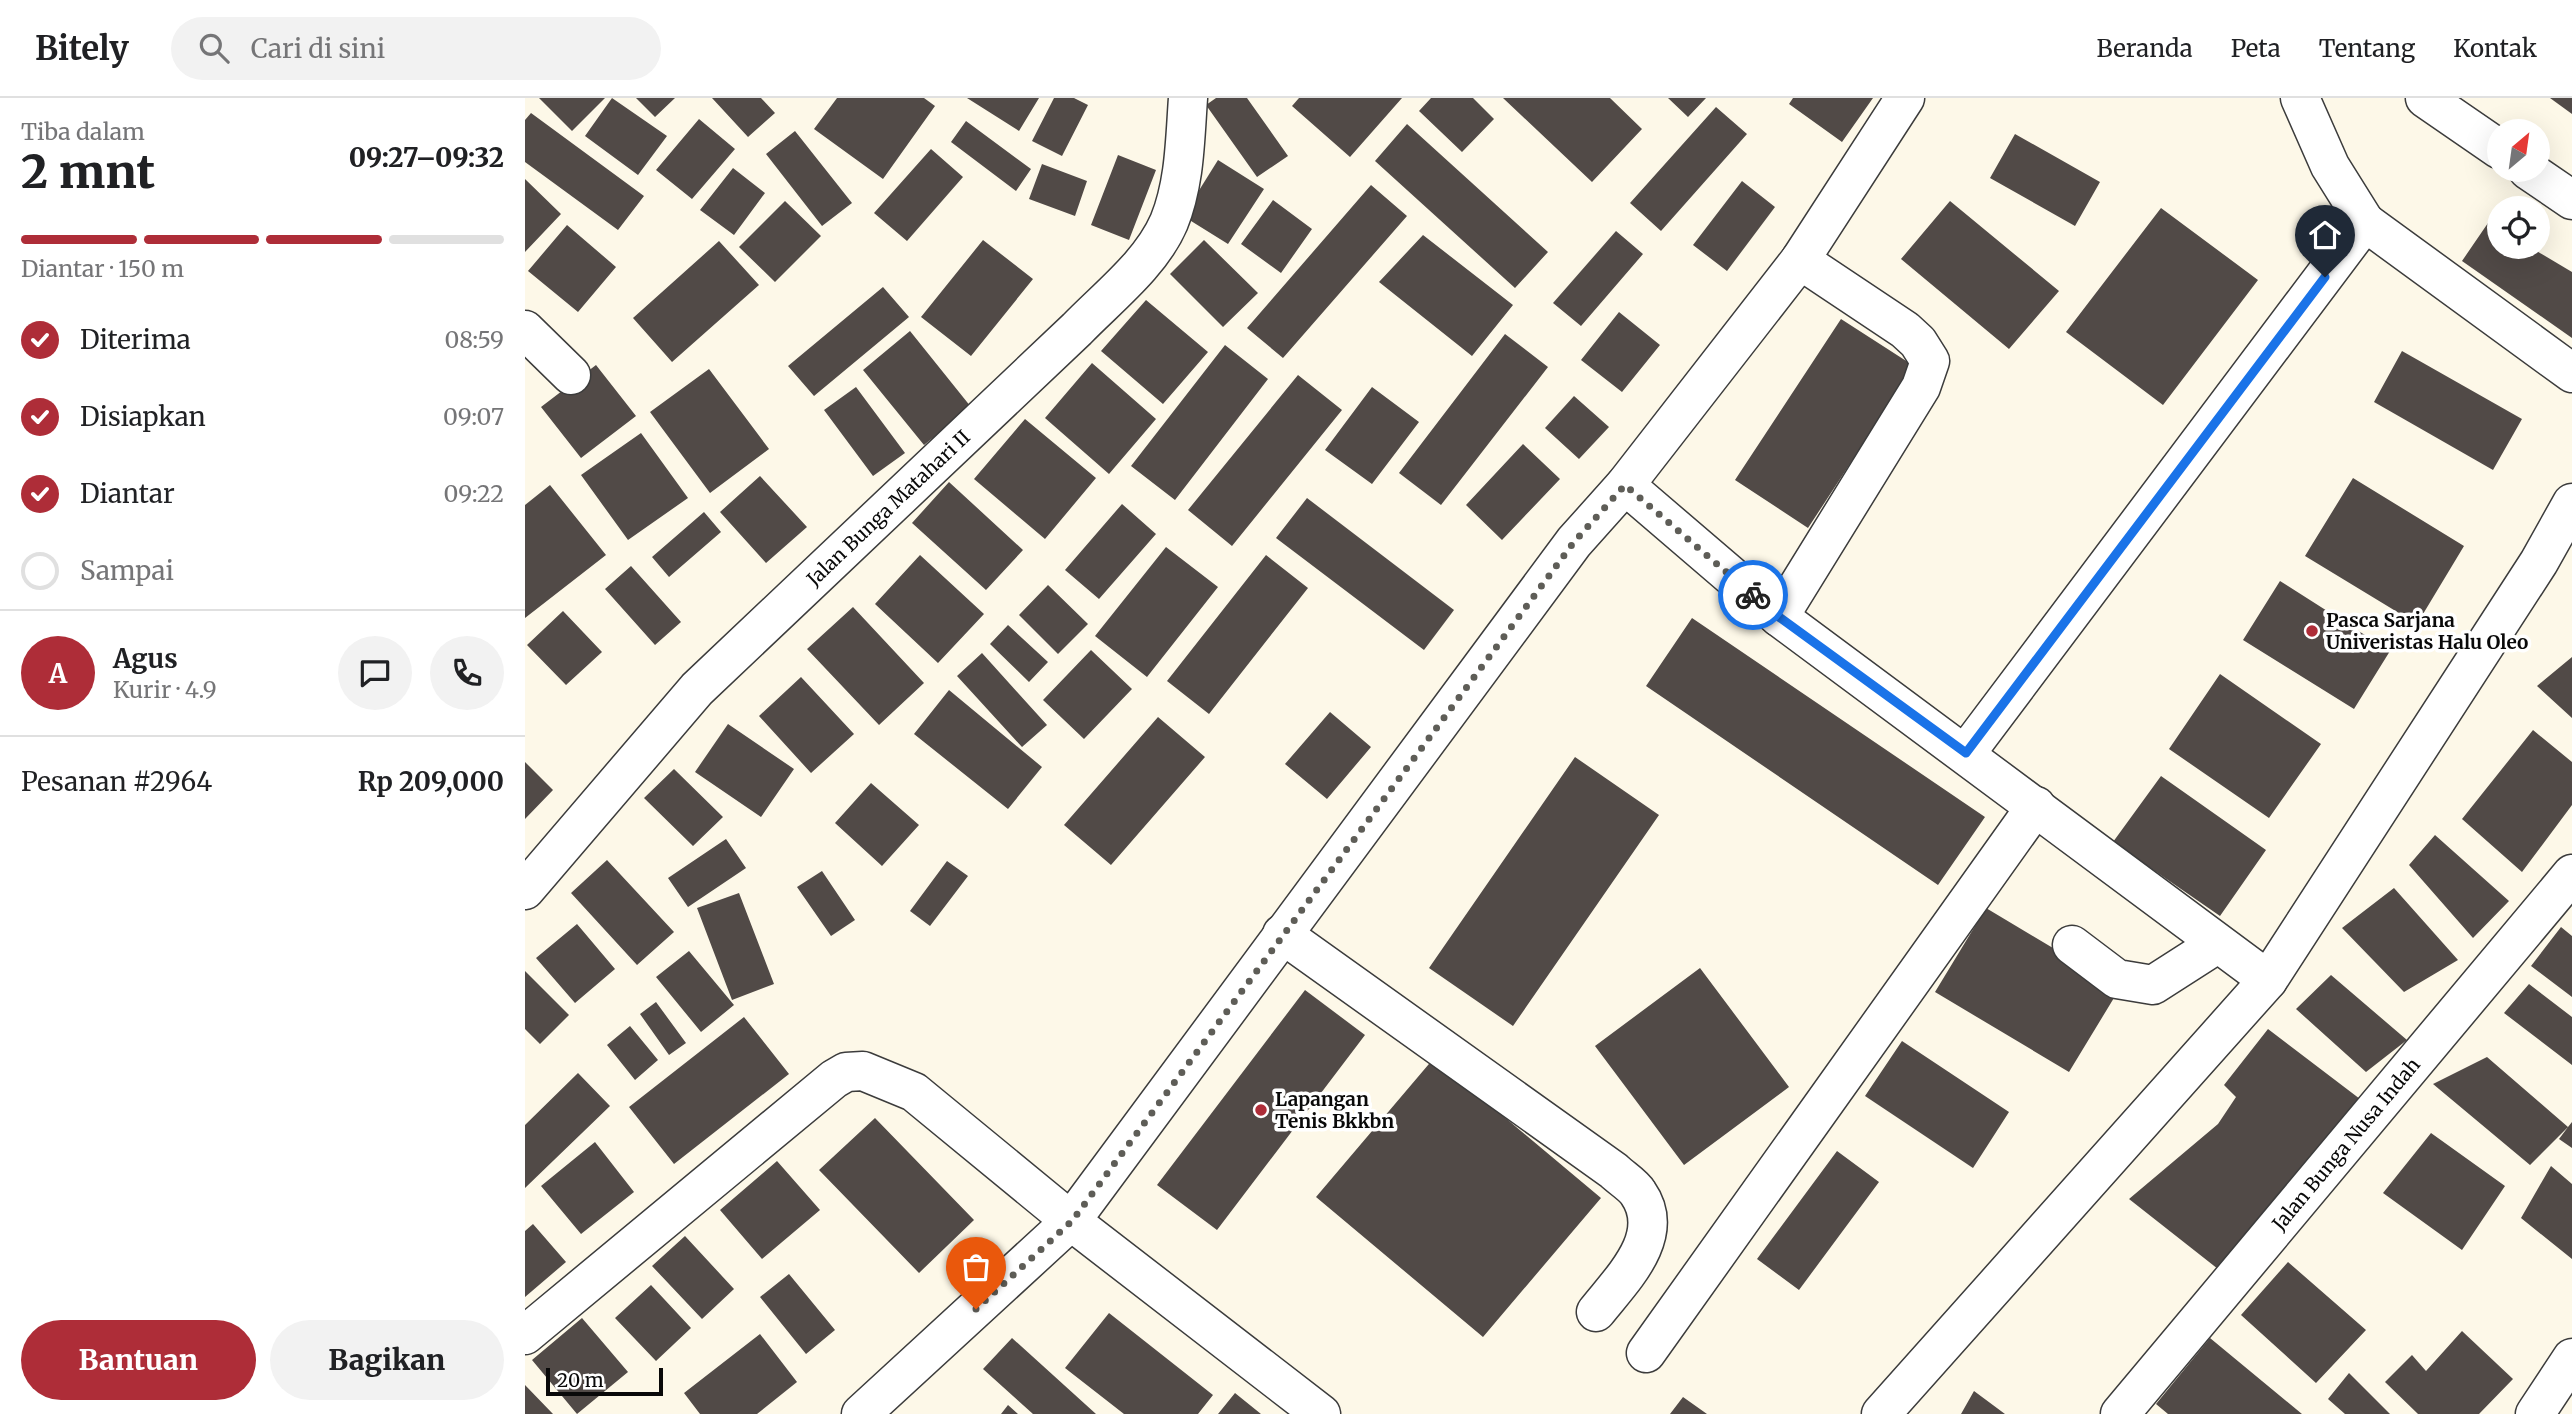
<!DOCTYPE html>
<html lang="id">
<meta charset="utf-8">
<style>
:root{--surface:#fff;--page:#f2f2f2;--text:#202124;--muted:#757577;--line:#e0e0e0;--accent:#ae2d38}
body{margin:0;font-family:Merriweather,serif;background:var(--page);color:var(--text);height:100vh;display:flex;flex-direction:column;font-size:26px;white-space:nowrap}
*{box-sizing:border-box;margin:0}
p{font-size:23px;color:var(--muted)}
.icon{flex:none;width:38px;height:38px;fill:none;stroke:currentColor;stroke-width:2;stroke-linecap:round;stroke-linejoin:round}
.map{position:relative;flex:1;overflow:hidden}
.panel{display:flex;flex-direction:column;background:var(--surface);width:525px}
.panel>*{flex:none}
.needle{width:46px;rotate:29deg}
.tools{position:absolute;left:1962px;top:21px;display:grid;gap:14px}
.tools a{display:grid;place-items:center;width:63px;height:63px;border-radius:50%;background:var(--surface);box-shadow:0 7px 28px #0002;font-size:35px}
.scale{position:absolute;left:21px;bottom:18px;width:117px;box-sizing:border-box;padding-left:7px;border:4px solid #090909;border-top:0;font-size:19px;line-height:24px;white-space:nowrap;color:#090909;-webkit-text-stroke:5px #fff;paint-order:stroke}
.pin{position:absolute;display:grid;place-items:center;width:60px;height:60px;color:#fff;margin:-72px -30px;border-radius:50% 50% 50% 0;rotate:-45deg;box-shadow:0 0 7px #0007}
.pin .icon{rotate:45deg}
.courier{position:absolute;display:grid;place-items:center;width:70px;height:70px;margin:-35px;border:5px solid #1a73e8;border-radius:50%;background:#fff;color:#222;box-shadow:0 2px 9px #0007}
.headline em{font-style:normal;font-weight:800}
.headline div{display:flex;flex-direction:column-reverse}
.headline{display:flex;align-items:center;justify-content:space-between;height:119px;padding:0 21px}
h1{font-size:46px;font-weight:800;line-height:52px}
.bar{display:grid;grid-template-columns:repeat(4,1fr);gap:10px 7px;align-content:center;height:84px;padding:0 21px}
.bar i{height:9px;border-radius:5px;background:var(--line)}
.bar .current{background:var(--accent)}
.bar p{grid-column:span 4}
.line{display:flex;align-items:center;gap:18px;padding:0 21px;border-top:2px solid var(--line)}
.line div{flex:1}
.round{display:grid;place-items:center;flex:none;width:74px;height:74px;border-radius:37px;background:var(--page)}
ol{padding:0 21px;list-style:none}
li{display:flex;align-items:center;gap:21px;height:77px}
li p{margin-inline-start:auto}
li .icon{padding:7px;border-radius:50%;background:var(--accent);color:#fff;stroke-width:4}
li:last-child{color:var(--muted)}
li i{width:38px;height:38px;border:4px solid var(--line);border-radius:50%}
.button{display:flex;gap:14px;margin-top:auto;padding:14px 21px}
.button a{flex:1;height:80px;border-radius:42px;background:var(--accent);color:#fff;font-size:28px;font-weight:800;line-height:80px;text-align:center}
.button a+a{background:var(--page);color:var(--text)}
header{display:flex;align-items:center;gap:42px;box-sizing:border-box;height:98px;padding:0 35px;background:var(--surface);border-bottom:2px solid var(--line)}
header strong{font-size:33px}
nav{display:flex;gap:38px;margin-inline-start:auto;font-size:24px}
.search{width:490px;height:63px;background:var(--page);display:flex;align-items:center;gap:18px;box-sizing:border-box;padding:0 24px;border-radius:38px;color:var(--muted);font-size:26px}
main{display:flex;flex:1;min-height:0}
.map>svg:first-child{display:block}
.building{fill:#514a47}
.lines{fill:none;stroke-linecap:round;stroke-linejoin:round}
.minor-casing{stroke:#3c3c3c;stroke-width:41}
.minor{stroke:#fff;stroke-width:38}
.done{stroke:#5e5d57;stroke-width:7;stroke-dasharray:0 12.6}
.route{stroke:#1a73e8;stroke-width:9}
.poi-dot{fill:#ae2d38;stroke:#fff;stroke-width:2.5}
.labels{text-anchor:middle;stroke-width:7;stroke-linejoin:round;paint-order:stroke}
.street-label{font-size:19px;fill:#090909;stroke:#fff}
.poi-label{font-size:19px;font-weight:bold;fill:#090909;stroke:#fff;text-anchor:start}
</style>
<header>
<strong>Bitely</strong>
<div class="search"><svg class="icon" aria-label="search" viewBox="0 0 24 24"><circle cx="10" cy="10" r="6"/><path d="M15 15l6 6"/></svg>Cari di sini</div>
<nav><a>Beranda</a><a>Peta</a><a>Tentang</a><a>Kontak</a></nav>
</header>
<main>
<section class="panel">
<div class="headline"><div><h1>2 mnt</h1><p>Tiba dalam</p></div><em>09:27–09:32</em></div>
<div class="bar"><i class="current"></i><i class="current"></i><i class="current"></i><i></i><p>Diantar · 150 m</p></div>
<ol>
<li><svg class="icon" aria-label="check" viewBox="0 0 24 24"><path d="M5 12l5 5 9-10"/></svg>Diterima<p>08:59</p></li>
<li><svg class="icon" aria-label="check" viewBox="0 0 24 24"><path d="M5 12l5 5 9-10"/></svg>Disiapkan<p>09:07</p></li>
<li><svg class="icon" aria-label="check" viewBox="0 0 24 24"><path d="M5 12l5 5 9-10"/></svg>Diantar<p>09:22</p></li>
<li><i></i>Sampai</li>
</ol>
<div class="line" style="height:126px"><b class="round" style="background:var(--accent);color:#fff">A</b><div><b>Agus</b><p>Kurir · 4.9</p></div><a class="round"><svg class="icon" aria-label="chat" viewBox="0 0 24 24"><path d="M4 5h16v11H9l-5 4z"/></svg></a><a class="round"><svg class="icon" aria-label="phone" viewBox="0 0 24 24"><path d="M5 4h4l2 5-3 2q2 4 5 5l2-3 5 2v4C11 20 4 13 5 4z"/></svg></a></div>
<div class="line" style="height:91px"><div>Pesanan #2964</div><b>Rp 209,000</b></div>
<div class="button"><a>Bantuan</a><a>Bagikan</a></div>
</section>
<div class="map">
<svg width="2047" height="1316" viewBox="0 0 2047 1316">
<rect width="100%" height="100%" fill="#fdf8e8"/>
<!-- building -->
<path class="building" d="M14,0H80L47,33Z
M87,0L142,38L113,77L60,38Z
M111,0H150L130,19Z
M187,0H236L250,15L223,39Z
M312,0H399L410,8L358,81L289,31Z
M442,0H514L494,33Z
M529,0H549L563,7L537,58L507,43Z
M691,0H722L763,58L732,79L681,7Z
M774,0H877L825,59L767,8Z
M906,0H948L969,21L937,54L894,13Z
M978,0H1085L1117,31L1067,84Z
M1143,0H1181L1163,19Z
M1268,0H1348L1317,44L1264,6Z
M2025,0H2047V16Z
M1191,9L1222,36L1136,133L1105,105Z
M6,15L119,98L93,132L0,64V22Z
M174,21L210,51L167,101L131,72Z
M441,23L506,71L491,93L426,44Z
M882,26L1023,154L990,190L850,63Z
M270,33L327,105L297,128L241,56Z
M1490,36L1575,84L1550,128L1465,80Z
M406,51L438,79L382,143L349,115Z
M593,57L631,72L604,142L566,127Z
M693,62L739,91L703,146L658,118Z
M517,66L562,83L550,118L504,101Z
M208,70L240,95L209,137L175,112Z
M0,81L36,116L0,154Z
M1217,83L1250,109L1202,173L1168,147Z
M846,87L882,118L758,260L722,230Z
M748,102L787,131L756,175L716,146Z
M260,103L296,138L250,184L214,149Z
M1425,103L1534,193L1484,251L1376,161Z
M1636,110L1733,182L1638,307L1541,234Z
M1963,125L1974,131V149H2005L2047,174V240L1937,163Z
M42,127L91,169L53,214L3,173Z
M1091,133L1118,156L1056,228L1028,205Z
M898,137L988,207L947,258L854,184Z
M458,142L508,181L446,258L396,219Z
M679,142L733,195L698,229L645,176Z
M194,143L234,187L147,264L108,220Z
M358,189L384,219L289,298L263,268Z
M621,202L683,254L638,306L576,253Z
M1094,214L1135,247L1097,294L1056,262Z
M1316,221L1389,268L1283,430L1210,382Z
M385,233L446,309L399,347L338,272Z
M980,236L1023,269L916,407L874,375Z
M700,247L743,281L650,402L606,368Z
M1877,253L1997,321L1968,372L1849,304Z
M567,265L631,321L584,376L520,320Z
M71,267L111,318L56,360L16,309Z
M184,271L244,351L185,395L125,314Z
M773,277L817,312L707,448L663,412Z
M331,289L380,355L348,378L299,312Z
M847,289L894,324L847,386L800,352Z
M1049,298L1084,329L1054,361L1020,330Z
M500,321L571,380L520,441L449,381Z
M116,335L163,400L103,442L56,377Z
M998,346L1035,381L977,442L941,407Z
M235,378L282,429L241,465L195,414Z
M1828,380L1939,448L1892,526L1780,458Z
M424,384L498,452L461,492L387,425Z
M25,387L81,457L0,520V407Z
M782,400L929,512L899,552L751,440Z
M597,406L631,436L574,501L540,472Z
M179,414L196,434L144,479L127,459Z
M641,449L693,489L622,579L570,538Z
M395,457L459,516L413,565L350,506Z
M741,457L783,490L684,616L642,583Z
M106,468L156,524L130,547L80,491Z
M1755,483L1865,553L1829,611L1718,542Z
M523,487L563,526L533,556L494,517Z
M328,509L399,585L354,627L282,551Z
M38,513L77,554L41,587L2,547Z
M1167,520L1460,719L1413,787L1121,588Z
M483,527L523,564L504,584L465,546Z
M566,552L607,591L559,641L518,602Z
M457,555L522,627L497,649L432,578Z
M2047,559V620L2012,588Z
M1695,576L1796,646L1744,720L1644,651Z
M276,579L329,636L286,675L234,618Z
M424,592L517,669L483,711L389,636Z
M805,614L846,649L802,701L760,666Z
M633,619L680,659L586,767L539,727Z
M203,626L269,671L236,719L170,674Z
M2008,632L2047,664V707L1997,774L1937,721Z
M1050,659L1134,717L988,928L904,870Z
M0,664L28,692L0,721Z
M149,671L198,719L168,748L119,700Z
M1636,678L1741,752L1695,818L1588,744Z
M346,685L394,727L357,768L310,725Z
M1910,737L1984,803L1948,840L1884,767Z
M201,741L221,770L163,809L143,780Z
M82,762L149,834L112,867L46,795Z
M422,763L443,778L405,828L385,813Z
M297,773L330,822L306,838L272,789Z
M1869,790L1933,862L1879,894L1817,830Z
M214,795L249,886L207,902L172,810Z
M1461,810L1595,890L1544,974L1410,894Z
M52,826L90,871L50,905L11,860Z
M2036,829L2047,838V899L2006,868Z
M164,853L209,907L176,934L131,879Z
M1175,870L1264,989L1159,1067L1070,948Z
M0,873L44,917L15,946L0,931Z
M1806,877L1882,942L1841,974L1771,911Z
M2004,886L2047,919V967L1979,915Z
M780,892L840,937L692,1132L632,1087Z
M131,904L161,945L144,957L115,916Z
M219,919L264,976L149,1066L104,1009Z
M105,928L133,962L110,982L82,947Z
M1743,931L1835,1001L1693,1171L1604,1101L1693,1026L1711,999L1699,987Z
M1377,943L1484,1014L1448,1070L1340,998Z
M1962,959L2043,1029L2047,1024V1050L2034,1041L2043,1029L2005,1067L1908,986Z
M909,960L1076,1100L958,1239L791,1099Z
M53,975L85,1008L0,1090V1027Z
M350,1020L449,1122L394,1175L294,1072Z
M1906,1035L1980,1088L1937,1152L1858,1095Z
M70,1044L109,1094L56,1136L16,1088Z
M1312,1053L1354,1084L1274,1192L1232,1161Z
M252,1063L295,1112L237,1161L195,1112Z
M2026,1068L2047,1086V1161L1996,1120Z
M8,1126L41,1164L0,1199V1133Z
M160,1138L209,1191L177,1221L127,1168Z
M1763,1164L1841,1232L1791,1285L1716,1217Z
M264,1176L310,1232L281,1256L235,1199Z
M126,1187L166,1230L131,1263L90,1220Z
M584,1215L688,1297L673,1316H599L540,1270Z
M57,1220L103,1274L52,1316L7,1262Z
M1937,1233L1988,1281L1954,1316H1893L1860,1284L1887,1257L1901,1273Z
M235,1236L272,1284L232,1316H175L159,1295Z
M487,1240L571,1316H508L458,1271Z
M1685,1240L1777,1316H1643L1631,1306Z
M1824,1275L1865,1316H1820L1803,1301Z
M0,1287L28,1316H0Z
M1449,1293L1480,1316H1436Z
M710,1295L736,1316H693Z
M1158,1299L1182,1316H1145Z
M483,1307L493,1316H476Z"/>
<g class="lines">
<!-- minor casing -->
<g class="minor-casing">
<g id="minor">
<path d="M1900,0L1974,51"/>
<path d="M2003,72L2047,102"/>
<path d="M1840,124L2047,275"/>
<path d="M0,232L46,277"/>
<path d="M1100,387L1254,519L1743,882"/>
<path d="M1254,519L1396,289L1405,263L1393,244L1380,232L1275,162"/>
<path d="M1441,655L1840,124L1805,68L1775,0"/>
<path id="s1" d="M0,792L172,591L552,231C583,199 626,166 644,124C660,85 660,41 663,0"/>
<path d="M757,836L1089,1073C1096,1080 1108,1087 1113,1095C1143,1138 1096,1182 1071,1214"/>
<path d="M1547,847L1592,881L1628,887L1692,846"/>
<path d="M0,1237L309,981L321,974L338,973L389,994L546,1123L796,1316"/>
<path d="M1121,1255L1511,708"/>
<path d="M336,1316L546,1123L1049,444L1100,387L1275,162L1380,0"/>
<path d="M1356,1316L1743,882L2014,464L2047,405"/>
<path id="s2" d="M1595,1316L2047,776"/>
<path d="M2010,1316L2047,1260"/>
</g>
</g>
<!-- minor -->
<use href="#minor" class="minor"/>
</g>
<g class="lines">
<!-- done -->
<path class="done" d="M451,1211L547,1123L1049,444L1100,387L1228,497"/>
<!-- route -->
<path class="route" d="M1228,497L1254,519L1441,655L1800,179"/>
</g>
<!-- markers -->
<g class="poi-dot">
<circle cx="1787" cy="533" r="7"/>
<circle cx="736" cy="1012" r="7"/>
</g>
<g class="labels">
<!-- street labels -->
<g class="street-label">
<text dy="7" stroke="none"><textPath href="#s1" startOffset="528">Jalan Bunga Matahari II</textPath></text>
<text dy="7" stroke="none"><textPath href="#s2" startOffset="352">Jalan Bunga Nusa Indah</textPath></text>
</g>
<!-- poi labels -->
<g class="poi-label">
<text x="1801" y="529">Pasca Sarjana<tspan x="1801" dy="22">Univeristas Halu Oleo</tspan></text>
<text x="750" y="1008">Lapangan<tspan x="750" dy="22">Tenis Bkkbn</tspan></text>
</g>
</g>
</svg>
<div class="tools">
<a><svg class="needle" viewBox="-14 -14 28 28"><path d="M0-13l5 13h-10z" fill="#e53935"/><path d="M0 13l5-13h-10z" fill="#757577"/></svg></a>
<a><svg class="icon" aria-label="locate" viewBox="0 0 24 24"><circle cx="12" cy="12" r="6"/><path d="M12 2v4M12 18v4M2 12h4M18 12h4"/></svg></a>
</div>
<div class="scale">20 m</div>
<div class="pin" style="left:451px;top:1211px;background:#ea580c"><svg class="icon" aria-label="bag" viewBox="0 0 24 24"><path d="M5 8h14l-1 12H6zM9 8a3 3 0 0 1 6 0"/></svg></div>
<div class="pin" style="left:1800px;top:179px;background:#1f2937"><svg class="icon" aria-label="home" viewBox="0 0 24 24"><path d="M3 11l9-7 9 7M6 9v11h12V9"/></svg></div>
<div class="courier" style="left:1228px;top:497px"><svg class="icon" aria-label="bike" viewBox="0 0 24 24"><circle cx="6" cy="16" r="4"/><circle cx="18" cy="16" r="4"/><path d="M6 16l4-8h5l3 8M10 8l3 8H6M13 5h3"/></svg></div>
</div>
</main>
